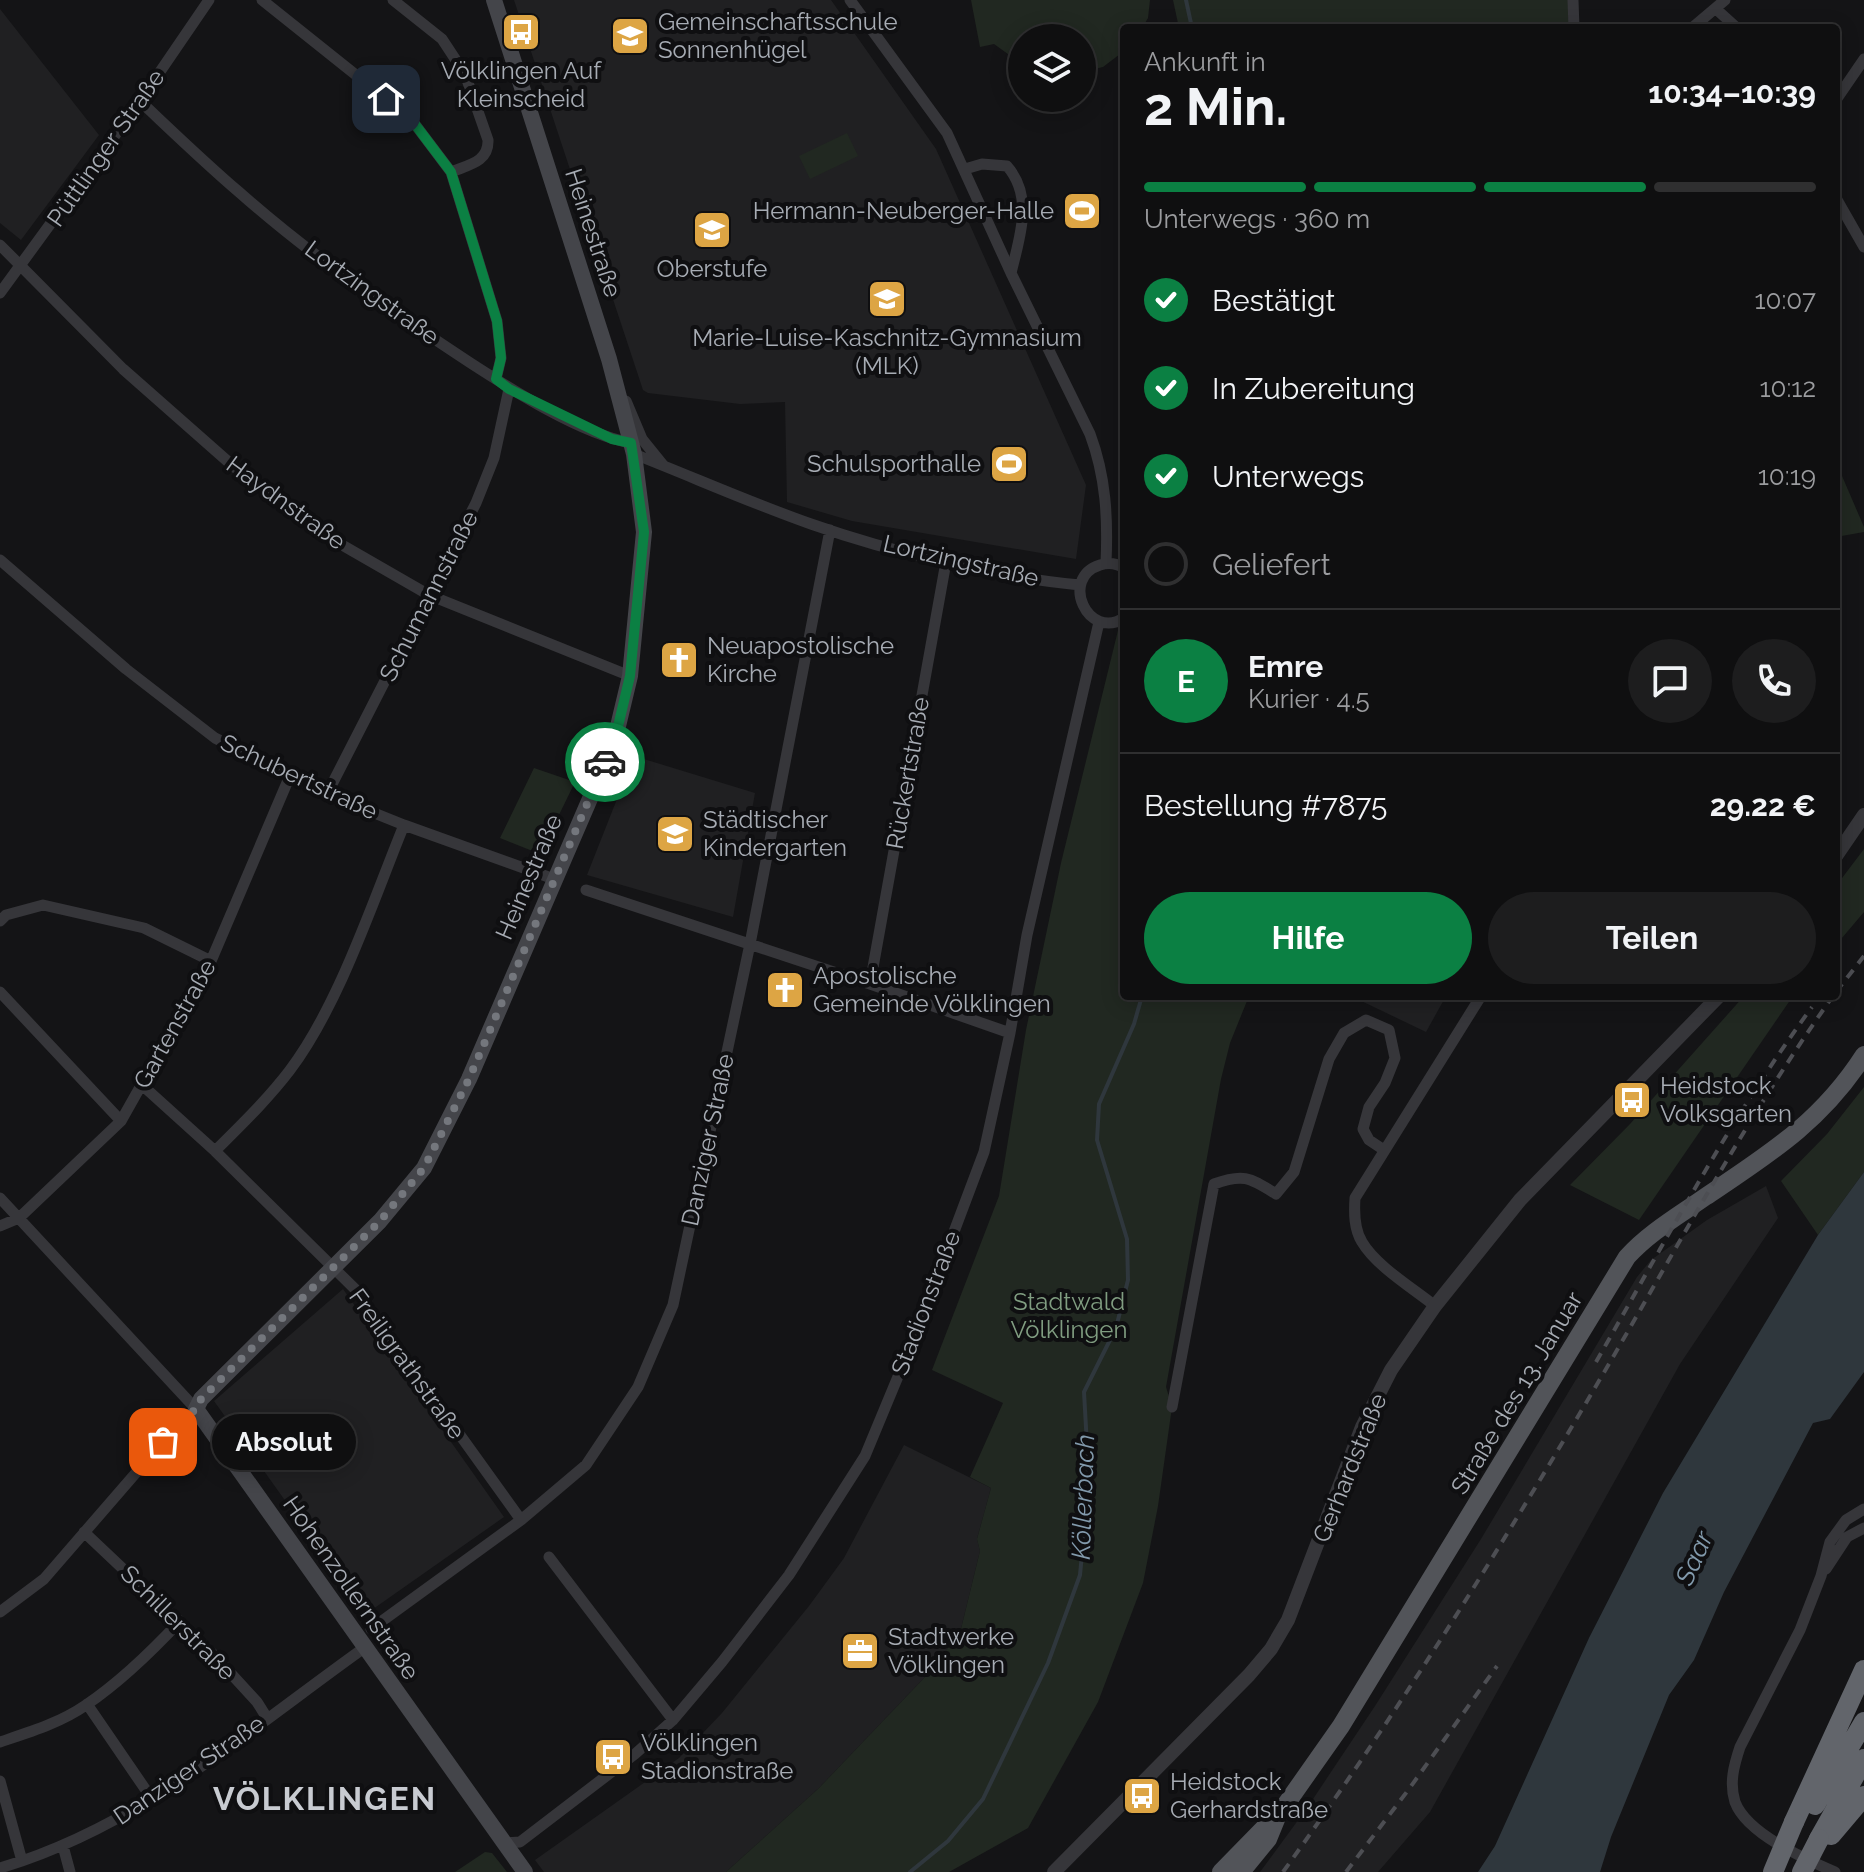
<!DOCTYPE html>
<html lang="de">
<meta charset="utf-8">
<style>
:root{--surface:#0f0f10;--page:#1d1d1e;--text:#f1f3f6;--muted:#9b9c9f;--line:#2f2f30;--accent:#0b8043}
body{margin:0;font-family:Raleway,sans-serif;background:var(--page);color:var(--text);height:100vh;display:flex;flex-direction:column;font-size:30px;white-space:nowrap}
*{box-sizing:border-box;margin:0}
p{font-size:26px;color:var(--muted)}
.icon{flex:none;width:44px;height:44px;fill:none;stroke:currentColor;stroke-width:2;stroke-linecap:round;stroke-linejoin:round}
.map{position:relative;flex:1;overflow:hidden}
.sheet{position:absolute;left:1120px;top:24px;width:720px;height:976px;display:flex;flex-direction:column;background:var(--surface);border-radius:8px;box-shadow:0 4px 20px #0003,0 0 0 2px var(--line)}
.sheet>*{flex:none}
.controls{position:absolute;left:1008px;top:24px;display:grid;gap:16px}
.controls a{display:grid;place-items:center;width:88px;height:88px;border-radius:50%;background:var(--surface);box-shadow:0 4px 20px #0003,0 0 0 2px var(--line);font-size:40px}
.pin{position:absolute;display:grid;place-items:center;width:68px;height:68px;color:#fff;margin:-34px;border-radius:16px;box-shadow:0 4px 12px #0006}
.courier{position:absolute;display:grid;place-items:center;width:80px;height:80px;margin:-40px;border:6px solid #0b8043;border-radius:50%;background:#fff;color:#222;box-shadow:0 2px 10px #0007}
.bubble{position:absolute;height:56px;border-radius:28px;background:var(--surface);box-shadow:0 4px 20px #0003,0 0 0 2px var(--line);font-size:26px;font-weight:700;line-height:56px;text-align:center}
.headline em{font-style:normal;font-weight:700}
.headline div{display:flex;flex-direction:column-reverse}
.headline{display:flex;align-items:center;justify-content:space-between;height:136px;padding:0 24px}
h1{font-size:52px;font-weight:700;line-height:60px}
.bar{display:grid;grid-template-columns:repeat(4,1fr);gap:12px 8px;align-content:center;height:96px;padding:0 24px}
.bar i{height:10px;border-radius:6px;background:var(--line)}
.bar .on{background:var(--accent)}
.bar p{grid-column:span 4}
.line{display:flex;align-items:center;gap:20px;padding:0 24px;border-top:2px solid var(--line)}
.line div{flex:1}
.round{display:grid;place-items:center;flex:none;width:84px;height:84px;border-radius:42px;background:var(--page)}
ol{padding:0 24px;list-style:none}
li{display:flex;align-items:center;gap:24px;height:88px}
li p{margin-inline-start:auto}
li .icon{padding:8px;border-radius:50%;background:var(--accent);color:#fff;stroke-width:4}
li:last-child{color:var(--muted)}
li i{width:44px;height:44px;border:4px solid var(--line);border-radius:50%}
.cta{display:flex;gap:16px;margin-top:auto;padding:16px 24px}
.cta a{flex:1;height:92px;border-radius:48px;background:var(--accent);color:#fff;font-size:32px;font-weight:700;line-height:92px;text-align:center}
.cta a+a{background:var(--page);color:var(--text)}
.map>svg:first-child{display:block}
.built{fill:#202022}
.green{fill:#212821}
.water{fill:#2f373d}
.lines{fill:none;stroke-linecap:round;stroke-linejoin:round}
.stream{stroke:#2f373d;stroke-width:4}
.minor{stroke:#36363a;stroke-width:11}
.tertiary{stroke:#36363a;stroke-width:14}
.secondary{stroke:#44454a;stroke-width:16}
.primary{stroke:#525459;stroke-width:18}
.motorway{stroke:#62656b;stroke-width:20}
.rail{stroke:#4d4e53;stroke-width:4;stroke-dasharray:10 8;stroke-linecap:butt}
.motorway-bridge{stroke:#62656b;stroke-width:20}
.done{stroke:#74777d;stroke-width:8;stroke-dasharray:0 14.4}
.route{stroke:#0b8043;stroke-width:10}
.labels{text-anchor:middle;stroke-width:8;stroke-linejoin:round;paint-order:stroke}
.poi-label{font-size:24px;fill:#a7acb4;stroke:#0f0f11;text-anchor:start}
.street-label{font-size:24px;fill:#a7acb4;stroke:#0f0f11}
.park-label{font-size:24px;fill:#809d81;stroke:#0f0f11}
.water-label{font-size:26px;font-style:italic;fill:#829aac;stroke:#0f0f11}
.district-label{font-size:32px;font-weight:bold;letter-spacing:2px;fill:#c8cbd1;stroke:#0f0f11}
</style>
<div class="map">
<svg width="1864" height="1872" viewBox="0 0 1864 1872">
<rect width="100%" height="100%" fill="#141416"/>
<!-- built -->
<path class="built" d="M514,0H831L936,149L1086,485L1076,559L852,521L787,502L785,402L740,404L648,393L643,390Z
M0,9L99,135L21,240L0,223Z
M634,756L755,793L733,917L587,875Z
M1351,996H1446L1426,1032Z
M1766,1186L1778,1218L1680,1364L1430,1812L1378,1872H1260L1307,1808L1375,1706L1481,1539L1637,1277L1651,1260L1707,1220Z
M343,1289L504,1517L366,1614L214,1401Z
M904,1445L991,1488L977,1539L980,1551L960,1633L925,1677L819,1788L726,1872H544L535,1860L679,1758L722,1713L809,1606L844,1558Z"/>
<!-- green -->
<path class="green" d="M971,0H1150L1148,18L1142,28H1124V51L1103,67L1082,72V38H1022V64L994,44L980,47Z
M1173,0H1573L1574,28H1179Z
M847,133L858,156L810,179L799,156Z
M1836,462L1864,527V532L1836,537Z
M1124,606V996H1249L1230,1043L1221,1079L1166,1387L1172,1407L1158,1506L1143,1583L1098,1702L1028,1828L949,1872H726L819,1788L925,1677L960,1633L980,1551L977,1539L991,1488L970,1477L1003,1403L932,1370L999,1196L1026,1030L1061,863Z
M534,768L575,782L540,854L500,838Z
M1864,849V912L1836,945V886Z
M1744,996H1793L1639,1220L1570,1185L1630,1124Z
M1864,1087V1172L1818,1235L1781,1181L1827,1134Z
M485,1852L492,1853L507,1872H455Z"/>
<!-- water -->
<path class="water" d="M1864,1172V1372L1830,1419L1813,1423L1724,1592L1694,1660L1669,1695L1611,1837L1600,1872H1478L1495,1846L1589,1638L1663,1493L1818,1235Z"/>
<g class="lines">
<!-- stream -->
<path class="stream" d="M1186,0L1192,28
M910,1872L948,1841L983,1799L1048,1663L1080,1575L1089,1481L1084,1392L1116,1328L1128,1280L1127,1239L1097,1140L1099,1104L1134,1024L1142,996"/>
<!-- minor -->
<path class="minor" d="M262,0L411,119L451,172L497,321L501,358L496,379
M393,0L442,39L465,74L488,140C489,162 468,165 451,172
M850,0L947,133L1011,273L1090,434C1106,477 1108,518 1106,563
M1573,0L1574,28
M1716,9L1737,28
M1692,28L1725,0
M1836,100L1864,59
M140,101C173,132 205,163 239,192C310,255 390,310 469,362C512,390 581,434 631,443
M965,169L982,164L1007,166C1034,197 1020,236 1011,273
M1836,198L1864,247
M0,245L123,369L233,466L323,534L429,595L630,676
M0,293L140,101L209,0
M626,401L642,439L663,465
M634,454C693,477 751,503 811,524C890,552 996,577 1080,585
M0,560L126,669L215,738L327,794L404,825L554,879
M1124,568C1116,563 1109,562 1100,565C1059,578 1088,641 1124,618
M327,794L476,503L494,458L509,389
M586,890L870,984L1010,1033
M0,921L6,915L43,905L144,928L211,961
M870,984L946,562
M0,992L121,1121
M142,1085L215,1151L355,1289L521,1520
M215,1151C241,1125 268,1099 290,1070C339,1005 373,901 404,825
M0,1198L196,1409L180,1422L44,1579L0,1612
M0,1226L19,1218L121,1121L211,961L289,778
M1435,1306C1414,1289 1376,1266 1362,1242C1354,1229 1354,1213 1355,1198L1481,996
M1172,1407L1214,1184C1244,1173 1250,1178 1276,1194L1294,1172L1329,1059L1344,1033L1366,1020L1389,1030L1395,1058L1385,1083L1369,1107L1363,1129L1369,1140L1384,1150
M84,1532L213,1654L257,1702L267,1718
M549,1557L673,1720
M1826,1569L1847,1537L1864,1528
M371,1629L521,1520L586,1465L638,1387L673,1305L750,944L830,530
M87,1704L152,1799
M0,1742C30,1732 60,1723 86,1705C120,1682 152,1651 180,1621
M0,1781L22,1861
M504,1843L520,1842L635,1754L673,1720L722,1662L789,1575L865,1456L914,1338L984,1152L1010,1033L1027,935L1099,622
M63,1846L70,1872
M0,1868C139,1827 249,1730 364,1648
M1835,1872C1805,1859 1747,1834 1735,1802C1729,1783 1734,1765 1740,1747L1800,1630L1821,1576L1830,1542L1846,1520L1864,1509"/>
<!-- tertiary -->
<path class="tertiary" d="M1836,856L1864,815
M1054,1872L1249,1675L1271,1649L1288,1620L1362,1427L1391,1370L1435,1306L1520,1200L1719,996"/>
<!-- secondary -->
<path class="secondary" d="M494,0L609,359L634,454L644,532L630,676L614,743L469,1079L424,1168L380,1221L201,1399L196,1409L525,1872"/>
<!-- primary -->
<path class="primary" d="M1221,1872L1266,1826
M1241,1872L1268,1839L1277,1817L1341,1726L1627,1257C1650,1232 1678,1216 1705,1197C1769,1154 1821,1122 1864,1055"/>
<!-- motorway -->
<path class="motorway" d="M1815,1805L1864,1722
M1794,1822L1864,1670
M1831,1835L1864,1796
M1819,1839L1864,1759"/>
<!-- rail -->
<path class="rail" d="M1836,992L1864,956
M1596,1362C1665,1242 1729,1120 1812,1007
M1283,1872C1402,1707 1510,1533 1613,1357C1684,1235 1751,1111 1833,996
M1346,1872L1409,1789L1497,1666"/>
<!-- motorway-bridge -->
<path class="motorway-bridge" d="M1773,1872L1794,1822
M1802,1872L1819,1839"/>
</g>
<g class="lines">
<!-- done -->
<path class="done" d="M163,1442L180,1422L196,1409L201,1399L221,1379L380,1221L424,1168L469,1079L605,762"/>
<!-- route -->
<path class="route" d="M386,99L411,119L451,172L497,321L501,358L496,379L509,389L612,439L631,443L644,532L630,676L614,743L605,762"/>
</g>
<!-- icons -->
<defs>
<g id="bus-square" transform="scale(2)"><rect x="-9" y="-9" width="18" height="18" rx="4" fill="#dda544" stroke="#0f0f11"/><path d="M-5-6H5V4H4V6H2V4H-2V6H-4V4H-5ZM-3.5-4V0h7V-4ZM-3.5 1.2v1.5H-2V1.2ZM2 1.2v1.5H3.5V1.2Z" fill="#fff"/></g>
<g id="school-square" transform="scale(2)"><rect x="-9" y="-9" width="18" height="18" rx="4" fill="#dda544" stroke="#0f0f11"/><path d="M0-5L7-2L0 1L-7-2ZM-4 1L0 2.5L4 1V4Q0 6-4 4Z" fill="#fff"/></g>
<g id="stadium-square" transform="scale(2)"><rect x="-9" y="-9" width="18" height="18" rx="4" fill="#dda544" stroke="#0f0f11"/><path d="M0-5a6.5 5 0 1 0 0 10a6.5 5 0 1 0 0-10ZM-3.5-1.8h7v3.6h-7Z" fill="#fff"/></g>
<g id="church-square" transform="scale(2)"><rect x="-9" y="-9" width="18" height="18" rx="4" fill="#dda544" stroke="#0f0f11"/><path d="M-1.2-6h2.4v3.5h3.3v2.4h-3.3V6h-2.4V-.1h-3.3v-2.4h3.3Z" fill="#fff"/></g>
<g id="office-square" transform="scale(2)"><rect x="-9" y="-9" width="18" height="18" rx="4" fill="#dda544" stroke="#0f0f11"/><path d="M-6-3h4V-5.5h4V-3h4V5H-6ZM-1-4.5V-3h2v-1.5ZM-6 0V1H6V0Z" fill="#fff"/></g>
</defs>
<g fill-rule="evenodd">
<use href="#bus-square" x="521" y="32"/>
<use href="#school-square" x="630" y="36"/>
<use href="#stadium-square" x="1082" y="211"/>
<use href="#school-square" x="712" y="230"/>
<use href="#school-square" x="887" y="299"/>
<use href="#stadium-square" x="1009" y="464"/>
<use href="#church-square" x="679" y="660"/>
<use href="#school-square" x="675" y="834"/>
<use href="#church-square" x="785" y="990"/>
<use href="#bus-square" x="1632" y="1100"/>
<use href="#office-square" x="860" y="1651"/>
<use href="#bus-square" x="613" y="1757"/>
<use href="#bus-square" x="1142" y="1796"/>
</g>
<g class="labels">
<!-- poi labels -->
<g class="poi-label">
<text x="658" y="30">Gemeinschaftsschule<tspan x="658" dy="28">Sonnenhügel</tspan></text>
<text x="521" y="79" text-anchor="middle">Völklingen Auf<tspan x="521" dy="28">Kleinscheid</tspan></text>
<text x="1054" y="219" text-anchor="end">Hermann-Neuberger-Halle</text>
<text x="712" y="277" text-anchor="middle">Oberstufe</text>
<text x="887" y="346" text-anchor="middle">Marie-Luise-Kaschnitz-Gymnasium<tspan x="887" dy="28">(MLK)</tspan></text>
<text x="981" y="472" text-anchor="end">Schulsporthalle</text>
<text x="707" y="654">Neuapostolische<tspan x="707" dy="28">Kirche</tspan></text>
<text x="703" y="828">Städtischer<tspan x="703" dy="28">Kindergarten</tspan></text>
<text x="813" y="984">Apostolische<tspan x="813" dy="28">Gemeinde Völklingen</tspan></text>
<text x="1660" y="1094">Heidstock<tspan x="1660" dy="28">Volksgarten</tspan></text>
<text x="888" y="1645">Stadtwerke<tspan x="888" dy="28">Völklingen</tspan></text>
<text x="641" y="1751">Völklingen<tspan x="641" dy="28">Stadionstraße</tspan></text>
<text x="1170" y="1790">Heidstock<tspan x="1170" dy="28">Gerhardstraße</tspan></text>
</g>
<!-- street labels -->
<g class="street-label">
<text transform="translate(106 148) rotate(-55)" y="8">Püttlinger Straße</text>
<text transform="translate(593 233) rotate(72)" y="8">Heinestraße</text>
<text transform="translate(372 293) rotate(36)" y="8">Lortzingstraße</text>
<text transform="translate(286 503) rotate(36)" y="8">Haydnstraße</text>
<text transform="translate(961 561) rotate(13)" y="8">Lortzingstraße</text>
<text transform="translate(429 596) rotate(-63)" y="8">Schumannstraße</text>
<text transform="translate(908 773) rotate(-80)" y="8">Rückertstraße</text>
<text transform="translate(299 777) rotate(25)" y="8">Schubertstraße</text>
<text transform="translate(529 877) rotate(-67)" y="8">Heinestraße</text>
<text transform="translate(175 1024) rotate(-61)" y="8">Gartenstraße</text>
<text transform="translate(708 1140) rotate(-78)" y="8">Danziger Straße</text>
<text transform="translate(926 1303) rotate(-69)" y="8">Stadionstraße</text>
<text transform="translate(407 1364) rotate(54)" y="8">Freiligrathstraße</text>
<text transform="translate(1517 1393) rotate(-59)" y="8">Straße des 13. Januar</text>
<text transform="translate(1350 1468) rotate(-68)" y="8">Gerhardstraße</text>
<text transform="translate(351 1588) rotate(55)" y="8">Hohenzollernstraße</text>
<text transform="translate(178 1623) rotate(45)" y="8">Schillerstraße</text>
<text transform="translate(189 1770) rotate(-34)" y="8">Danziger Straße</text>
</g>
<!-- park labels -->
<g class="park-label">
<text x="1069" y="1310">Stadtwald<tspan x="1069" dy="28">Völklingen</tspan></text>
</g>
<!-- water labels -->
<g class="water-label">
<text transform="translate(1083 1497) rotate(-88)" y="9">Köllerbach</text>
<text transform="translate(1694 1558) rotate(-66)" y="9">Saar</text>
</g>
<!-- district labels -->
<g class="district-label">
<text x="325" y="1810">VÖLKLINGEN</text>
</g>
</g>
</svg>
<div class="controls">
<a><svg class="icon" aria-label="layers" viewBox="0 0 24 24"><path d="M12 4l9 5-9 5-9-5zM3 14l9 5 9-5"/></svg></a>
</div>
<div class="pin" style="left:163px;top:1442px;background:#ea580c"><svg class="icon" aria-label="bag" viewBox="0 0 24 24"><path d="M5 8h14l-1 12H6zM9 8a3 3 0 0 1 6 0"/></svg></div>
<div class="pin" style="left:386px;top:99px;background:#1f2937"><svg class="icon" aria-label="home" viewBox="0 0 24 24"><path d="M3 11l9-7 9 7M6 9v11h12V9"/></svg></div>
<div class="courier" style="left:605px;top:762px"><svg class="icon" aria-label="car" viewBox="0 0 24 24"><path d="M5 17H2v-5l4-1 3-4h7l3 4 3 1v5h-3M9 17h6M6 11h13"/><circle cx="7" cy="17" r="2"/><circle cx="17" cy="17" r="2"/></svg></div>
<div class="bubble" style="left:212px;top:1414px;width:144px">Absolut</div>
<section class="sheet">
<div class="headline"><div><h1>2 Min.</h1><p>Ankunft in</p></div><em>10:34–10:39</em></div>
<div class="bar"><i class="on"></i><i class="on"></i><i class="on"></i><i></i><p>Unterwegs · 360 m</p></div>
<ol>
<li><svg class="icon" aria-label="check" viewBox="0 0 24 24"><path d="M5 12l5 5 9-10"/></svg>Bestätigt<p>10:07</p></li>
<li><svg class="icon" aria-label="check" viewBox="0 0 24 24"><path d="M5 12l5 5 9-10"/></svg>In Zubereitung<p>10:12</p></li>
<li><svg class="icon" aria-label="check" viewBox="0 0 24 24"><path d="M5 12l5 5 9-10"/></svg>Unterwegs<p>10:19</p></li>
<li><i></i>Geliefert</li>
</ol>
<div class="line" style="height:144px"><b class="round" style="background:var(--accent);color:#fff">E</b><div><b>Emre</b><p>Kurier · 4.5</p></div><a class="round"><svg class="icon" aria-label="chat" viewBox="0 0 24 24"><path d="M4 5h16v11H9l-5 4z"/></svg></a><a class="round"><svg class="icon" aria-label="phone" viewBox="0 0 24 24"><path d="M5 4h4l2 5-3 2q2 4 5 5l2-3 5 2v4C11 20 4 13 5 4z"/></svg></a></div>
<div class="line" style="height:104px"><div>Bestellung #7875</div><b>29.22 €</b></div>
<div class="cta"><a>Hilfe</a><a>Teilen</a></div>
</section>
</div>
